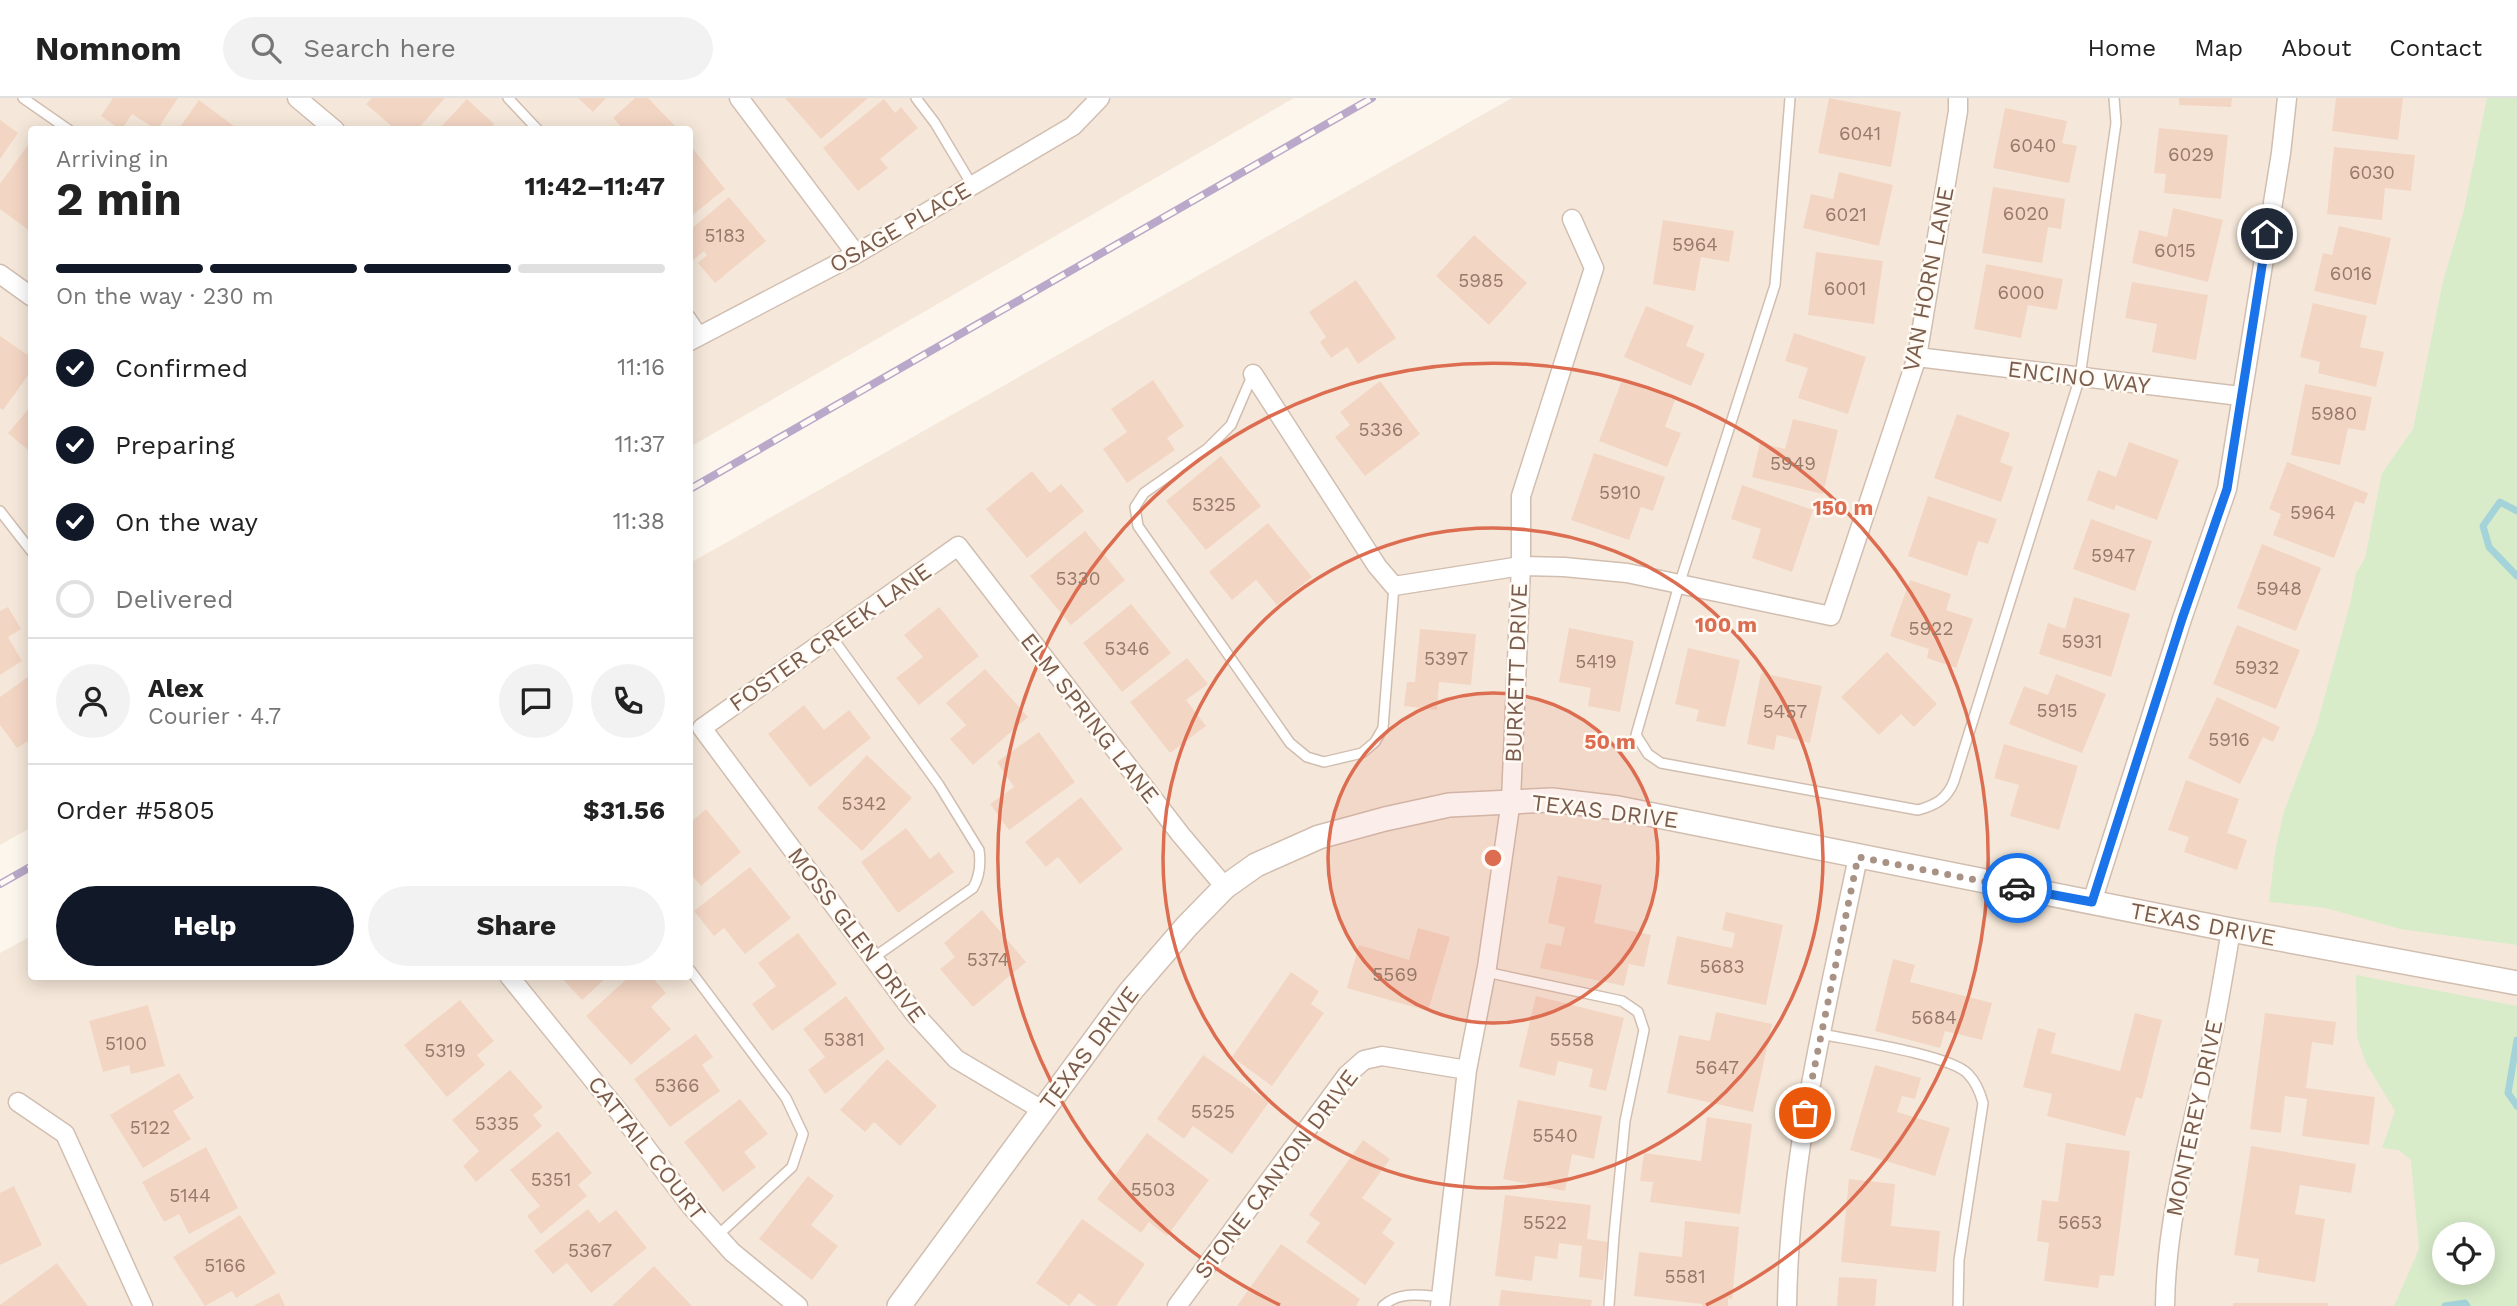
<!DOCTYPE html>
<meta charset="utf-8">
<style>
:root{--surface:#fff;--page:#f2f2f2;--text:#222;--muted:#767676;--line:#e0e0e0;--accent:#111827}
body{margin:0;font-family:"Work Sans",sans-serif;background:var(--page);color:var(--text);height:100vh;display:flex;flex-direction:column;font-size:26px;white-space:nowrap}
*{box-sizing:border-box;margin:0}
p{font-size:23px;color:var(--muted)}
.icon{flex:none;width:38px;height:38px;fill:none;stroke:currentColor;stroke-width:2;stroke-linecap:round;stroke-linejoin:round}
.map{position:relative;flex:1;overflow:hidden}
.details{position:absolute;left:28px;top:28px;width:665px;height:854px;display:flex;flex-direction:column;background:var(--surface);border-radius:7px;box-shadow:0 4px 18px #0003}
.details>*{flex:none}
.fabs{position:absolute;left:2432px;top:1124px;display:grid;gap:14px}
.fabs a{display:grid;place-items:center;width:63px;height:63px;border-radius:50%;background:var(--surface);box-shadow:0 4px 18px #0003;font-size:35px}
.pin{position:absolute;display:grid;place-items:center;width:60px;height:60px;color:#fff;margin:-30px;border:4px solid #fff;border-radius:50%;box-shadow:0 2px 7px #0007}
.courier{position:absolute;display:grid;place-items:center;width:70px;height:70px;margin:-35px;border:5px solid #1a73e8;border-radius:50%;background:#fff;color:#222;box-shadow:0 2px 9px #0007}
.overview em{font-style:normal;font-weight:700}
.overview div{display:flex;flex-direction:column-reverse}
.overview{display:flex;align-items:center;justify-content:space-between;height:119px;padding:0 28px}
h1{font-size:46px;font-weight:700;line-height:52px}
.bar{display:grid;grid-template-columns:repeat(4,1fr);gap:10px 7px;align-content:center;height:84px;padding:0 28px}
.bar i{height:9px;border-radius:5px;background:var(--line)}
.bar .on{background:var(--accent)}
.bar p{grid-column:span 4}
.line{display:flex;align-items:center;gap:18px;padding:0 28px;border-top:2px solid var(--line)}
.line div{flex:1}
.round{display:grid;place-items:center;flex:none;width:74px;height:74px;border-radius:37px;background:var(--page)}
ol{padding:0 28px;list-style:none}
li{display:flex;align-items:center;gap:21px;height:77px}
li p{margin-inline-start:auto}
li .icon{padding:7px;border-radius:50%;background:var(--accent);color:#fff;stroke-width:4}
li:last-child{color:var(--muted)}
li i{width:38px;height:38px;border:4px solid var(--line);border-radius:50%}
.button{display:flex;gap:14px;margin-top:auto;padding:14px 28px}
.button a{flex:1;height:80px;border-radius:42px;background:var(--accent);color:#fff;font-size:28px;font-weight:700;line-height:80px;text-align:center}
.button a+a{background:var(--page);color:var(--text)}
header{display:flex;align-items:center;gap:42px;box-sizing:border-box;height:98px;padding:0 35px;background:var(--surface);border-bottom:2px solid var(--line)}
header strong{font-size:33px}
nav{display:flex;gap:38px;margin-inline-start:auto;font-size:24px}
.search{width:490px;height:63px;background:var(--page);display:flex;align-items:center;gap:18px;box-sizing:border-box;padding:0 24px;border-radius:38px;color:var(--muted);font-size:26px}
.map>svg:first-child{display:block}
.residential{fill:#f5e8da;fill-rule:evenodd}
.green{fill:#d8ecc9;fill-rule:evenodd}
.lines{fill:none;stroke-linecap:round;stroke-linejoin:round}
.stream{stroke:#a5d3da;stroke-width:7}
.building{fill:#f3d5c3}
.service-casing{stroke:#d1beb0;stroke-width:12}
.minor-casing{stroke:#d1beb0;stroke-width:21}
.tertiary-casing{stroke:#d1beb0;stroke-width:26}
.service{stroke:#fff;stroke-width:9}
.minor{stroke:#fff;stroke-width:18}
.tertiary{stroke:#fff;stroke-width:23}
.rail-casing{stroke:#b9a8c9;stroke-width:8}
.rail{stroke:#fffaf3;stroke-width:5;stroke-dasharray:16;stroke-linecap:butt}
.done{stroke:#a89285;stroke-width:7;stroke-dasharray:0 12.6}
.route{stroke:#1a73e8;stroke-width:9}
.ring{fill:none;stroke:#dc6d51;stroke-width:3.5}
.labels{text-anchor:middle;stroke-width:5;stroke-linejoin:round;paint-order:stroke}
.number-label{font-size:19px;fill:#987a6a}
.street-label{font-size:23px;fill:#7a5c4d;stroke:#fffaf3}
.centre{fill:#dc6d51;stroke:#fffaf3;stroke-width:3.5}
.ring-label{font-size:21px;text-anchor:middle;font-weight:bold;fill:#dc6d51;stroke:#fffaf3;stroke-width:5;stroke-linejoin:round;paint-order:stroke}
</style>
<header>
<strong>Nomnom</strong>
<div class="search"><svg class="icon" aria-label="search" viewBox="0 0 24 24"><circle cx="10" cy="10" r="6"/><path d="M15 15l6 6"/></svg>Search here</div>
<nav><a>Home</a><a>Map</a><a>About</a><a>Contact</a></nav>
</header>
<div class="map">
<svg width="2517" height="1208" viewBox="0 0 2517 1208">
<rect width="100%" height="100%" fill="#fdf6ec"/>
<!-- residential -->
<path class="residential" d="M0,0H1294L690,349V32H32V729L0,747Z
M1512,0H2517V1208H0V855L31,838L32,878H690V465ZM2445,1136H2483V1174H2445Z"/>
<!-- green -->
<path class="green" d="M2487,0H2517V847L2400,831L2326,810L2269,804L2275,754L2284,713L2316,630L2350,506L2356,475L2365,460L2382,375L2413,331L2443,183L2464,112Z
M2356,877L2517,908V1208H2394L2419,1151L2411,1062L2399,1052L2382,1050L2395,1013L2366,965L2357,939ZM2445,1136H2483V1174H2445Z"/>
<g class="lines">
<!-- stream -->
<path class="stream" d="M2517,413L2500,404L2483,428L2489,449L2517,478
M2517,942L2508,995L2517,1008
M2445,1208L2465,1205L2467,1208"/>
</g>
<!-- building -->
<path class="building" d="M113,0H178L157,32L132,16L121,32L101,18Z
M372,0H445L417,32H396L366,6Z
M578,0H606L593,14Z
M635,0H648L676,29L673,32H624L613,20Z
M785,0H868L821,41Z
M1829,0L1901,14L1891,69L1818,55Z
M2179,0H2232L2231,9L2179,7Z
M2336,0H2403L2398,42L2332,33Z
M467,1L494,26L489,32H438Z
M884,1L895,15L901,9L918,30L880,61L888,70L858,93L823,50Z
M199,2L239,32H178Z
M2005,10L2067,23L2062,45L2077,48L2069,85L1993,70Z
M0,22L18,35L0,61Z
M2159,30L2228,37L2221,101L2164,95L2166,76L2154,75Z
M28,47L32,49L30,133L0,111V86Z
M690,47L725,91L690,119Z
M2334,49L2415,57L2411,93L2385,90L2382,122L2327,116Z
M1839,74L1893,87L1879,148L1803,130L1811,96L1833,101Z
M1993,89L2065,101L2061,131L2048,129L2042,165L1982,155Z
M729,99L766,143L715,185L698,165L707,157L704,153L692,163L690,159V132Z
M2173,110L2223,122L2208,184L2132,165L2139,132L2167,139Z
M1663,122L1734,133L1729,164L1701,159L1695,193L1653,186Z
M2339,128L2391,140L2376,207L2314,193L2323,155L2332,157Z
M1474,137L1527,185L1489,227L1436,178Z
M1816,154L1883,163L1874,226L1808,217Z
M1986,166L2063,181L2057,212L2028,207L2021,240L1974,231Z
M1356,182L1396,240L1358,266L1347,249L1331,260L1320,244L1326,239L1309,214Z
M2132,184L2208,197L2196,262L2152,254L2157,226L2125,220Z
M2313,205L2367,218L2360,249L2384,254L2376,289L2318,275L2320,264L2300,259Z
M1646,208L1694,228L1686,248L1705,256L1691,288L1624,259Z
M1794,235L1866,259L1848,316L1798,300L1808,270L1785,263Z
M0,238L32,260V272L3,312L0,310Z
M1153,282L1184,328L1167,340L1175,352L1127,385L1103,351L1127,334L1111,311Z
M1622,282L1675,302L1665,329L1681,335L1667,369L1599,343Z
M1380,283L1420,336L1365,378L1335,339L1350,327L1340,314Z
M2305,286L2372,299L2365,333L2348,330L2340,367L2291,357Z
M32,307V348L28,352L8,335Z
M1957,316L2010,335L2000,364L2013,369L2001,404L1934,380Z
M1793,321L1838,332L1823,396L1752,379L1760,345L1785,351Z
M2129,344L2179,362L2157,422L2116,407L2114,412L2087,402L2098,372L2116,379Z
M1594,355L1665,379L1653,413L1641,409L1629,442L1571,422Z
M1221,358L1261,408L1206,452L1166,403Z
M2287,364L2368,395L2364,406L2355,403L2334,460L2273,437L2281,416L2269,411Z
M1032,373L1050,395L1061,386L1084,413L1027,460L986,411Z
M1742,387L1813,412L1792,474L1752,460L1761,431L1731,421Z
M1928,398L1997,421L1988,446L1978,443L1967,478L1908,458Z
M2091,421L2152,443L2135,493L2073,471Z
M1268,425L1312,479L1277,507L1256,482L1232,502L1209,474Z
M1085,433L1125,482L1071,527L1030,478Z
M2262,446L2321,470L2296,533L2237,510Z
M1910,482L1951,496L1946,512L1973,521L1956,570L1927,560L1929,551L1890,538Z
M2074,499L2130,516L2111,579L2039,556L2048,525L2065,531Z
M1131,506L1171,555L1122,594L1083,545Z
M8,509L21,531L8,539L22,563L0,577V513Z
M939,509L979,558L919,607L896,580L923,559L904,537Z
M2237,527L2300,552L2276,611L2213,586Z
M1569,530L1634,543L1620,614L1588,608L1591,590L1559,584Z
M1420,531L1476,536L1471,587L1439,584L1437,612L1404,608L1407,584H1415Z
M1688,550L1740,562L1725,629L1696,623L1699,612L1675,606Z
M1887,554L1937,606L1914,629L1901,616L1879,637L1841,599Z
M1187,560L1208,586L1186,602L1206,628L1170,655L1130,604Z
M985,571L1028,619L973,667L950,641L966,627L946,605Z
M1761,575L1822,588L1810,645L1777,637L1774,652L1747,646Z
M32,576V640L17,650L0,627V599Z
M2056,576L2106,596L2082,655L2009,626L2024,588L2048,597Z
M2217,599L2280,629L2273,644L2263,639L2240,686L2188,660Z
M804,607L824,632L849,612L871,640L810,689L768,636Z
M1039,634L1075,684L1009,732L990,706L1014,689L997,664Z
M2004,646L2078,668L2059,732L2010,718L2019,687L1994,680Z
M867,657L912,700L862,753L817,710Z
M2186,682L2239,701L2227,735L2247,742L2237,772L2184,754L2189,739L2168,732Z
M1081,699L1123,751L1080,786L1058,759L1046,769L1025,744Z
M706,711L741,754L701,788L690,775V725Z
M906,730L930,761L939,754L954,774L898,815L861,764Z
M750,769L791,820L745,856L724,830L714,838L694,813Z
M1558,778L1602,787L1594,825L1651,837L1644,869L1629,866L1624,888L1540,870L1546,845L1561,848L1565,829L1548,825Z
M982,812L1026,864L973,909L940,871L955,859L944,845Z
M1726,814L1783,827L1766,907L1667,886L1677,838L1732,850L1735,835L1722,832Z
M1418,830L1450,839L1428,913L1347,890L1359,847L1409,862Z
M798,835L837,886L772,933L752,906L776,888L758,865Z
M1893,861L1915,867L1910,884L1992,905L1982,942L1945,933L1940,950L1875,933Z
M1291,874L1319,893L1311,906L1324,915L1272,988L1232,959Z
M560,878H608L582,902Z
M630,878H651L666,895L651,909L671,931L631,967L586,918Z
M846,898L885,951L825,996L808,972L825,959L803,931Z
M1536,898L1624,920L1606,993L1589,989L1593,971L1558,963L1555,978L1519,969Z
M460,902L494,943L477,957L485,967L447,999L404,947Z
M148,907L165,968L131,976L129,967L103,974L89,923Z
M1716,914L1772,926L1753,1014L1667,995L1679,937L1710,943Z
M2135,915L2162,922L2142,1001L2136,999L2125,1038L2047,1018L2052,996L2023,989L2038,930L2056,935L2051,955L2120,973Z
M2265,915L2336,924L2333,947L2312,944L2306,990L2375,999L2369,1047L2302,1038L2307,1001L2285,998L2281,1035L2250,1031Z
M696,936L713,959L702,967L720,993L670,1029L634,981Z
M1203,957L1269,1004L1232,1056L1193,1028L1184,1041L1157,1021Z
M887,961L937,1008L900,1048L874,1024L865,1034L840,1012Z
M1875,967L1921,980L1915,1001L1902,998L1897,1014L1950,1030L1935,1078L1850,1052Z
M510,972L543,1009L533,1017L542,1028L476,1084L463,1068L479,1053L452,1022Z
M179,975L194,1000L173,1013L191,1041L143,1070L110,1017Z
M740,1001L768,1036L744,1054L756,1069L723,1094L684,1044Z
M1518,1002L1602,1018L1594,1061L1572,1056L1565,1093L1503,1081Z
M1707,1019L1752,1026L1740,1116L1650,1104L1653,1084L1640,1083L1644,1055L1701,1063Z
M558,1033L592,1075L578,1087L587,1098L541,1136L527,1118L540,1108L510,1072Z
M1147,1035L1209,1082L1167,1138L1149,1124L1141,1135L1097,1101Z
M1363,1042L1390,1061L1362,1100L1392,1121L1382,1135L1395,1145L1365,1187L1306,1144L1320,1125L1309,1117Z
M2066,1045L2130,1053L2114,1178L2100,1177L2098,1190L2044,1183L2049,1145L2037,1143L2042,1102L2058,1104Z
M2251,1048L2356,1066L2351,1095L2300,1087L2295,1116L2325,1121L2315,1184L2257,1174L2259,1161L2234,1157Z
M206,1049L238,1110L189,1136L179,1116L164,1124L142,1084Z
M808,1078L834,1098L811,1127L838,1148L812,1182L759,1141Z
M1849,1081L1895,1086L1891,1128L1940,1133L1936,1174L1841,1164Z
M14,1088L42,1147L0,1167V1095Z
M1505,1097L1591,1107L1587,1141L1608,1144L1603,1182L1579,1179L1582,1148L1559,1145L1557,1161L1535,1158L1532,1183L1495,1178Z
M588,1111L599,1125L616,1112L647,1150L591,1195L567,1165L553,1176L534,1153Z
M240,1117L276,1175L236,1200L232,1193L205,1208L173,1159Z
M1082,1121L1145,1166L1116,1208H1097L1079,1195L1069,1208L1036,1185Z
M1685,1123L1739,1129L1732,1201L1728,1200V1208H1702V1206L1634,1198L1639,1154L1682,1159Z
M1281,1146L1360,1201L1356,1208H1237Z
M57,1165L88,1208H0V1207Z
M654,1168L692,1208H612Z
M1839,1179L1877,1181L1875,1208H1837Z
M1501,1192L1592,1202L1591,1208H1499Z
M279,1195L285,1208H253Z
M2233,1205H2328V1208H2233Z"/>
<g class="lines">
<!-- service casing -->
<g class="service-casing">
<path id="service" d="M23,0L69,32
M508,0L538,32
M916,0L935,25L972,87
M1790,0L1775,187L1679,487L1636,637L1648,656L1661,665L1918,712C1936,707 1947,701 1954,683L2080,279L2116,25L2114,0
M690,218L702,236
M1253,276L1231,327L1207,351L1144,395L1135,409L1138,428L1290,645L1307,659L1324,664L1362,655L1375,644L1383,630L1394,488
M0,413L32,454
M831,538L939,687L979,752C981,766 980,778 973,790L873,860
M690,872L786,1000L803,1036L792,1069L717,1138
M1486,874L1622,903L1638,914L1644,932L1625,1023L1614,1137L1609,1208
M1821,936C1850,942 1951,957 1968,976C1976,984 1980,994 1983,1005L1959,1162L1958,1208
M1383,1208C1399,1193 1420,1197 1441,1199"/>
</g>
<!-- minor casing -->
<g class="minor-casing">
<path id="minor" d="M297,0L335,32
M739,0L856,156
M0,176L32,199
M690,243L856,156L1073,28L1100,0
M1917,259L2240,298
M1253,276L1377,468L1394,488L1521,468L1564,469L1627,475L1831,518L1917,259L1958,13V0
M2092,804L2182,521L2227,391L2281,55L2287,0
M509,878L619,1014L690,1107L732,1154L798,1208
M18,1004L65,1036L143,1208
M1042,1012L956,961L914,915L702,630L958,448L1181,737L1225,789
M1177,1208L1347,977L1364,962L1382,958L1467,972
M1440,1208L1467,972L1487,869L1511,702L1521,468V398L1594,170L1572,121
M1787,1208C1789,1056 1827,908 1858,759
M2165,1208C2166,1123 2189,1042 2208,959C2217,917 2224,874 2231,832"/>
</g>
<!-- tertiary casing -->
<g class="tertiary-casing">
<path id="tertiary" d="M899,1208L1130,894L1187,828L1225,789L1256,767L1319,739L1385,721L1449,707L1552,702L1618,710L2231,832L2517,885"/>
</g>
<!-- service -->
<use href="#service" class="service"/>
<!-- minor -->
<use href="#minor" class="minor"/>
<!-- tertiary -->
<use href="#tertiary" class="tertiary"/>
<!-- rail casing -->
<g class="rail-casing">
<path id="rail" d="M690,391L1372,0
M0,786L32,768"/>
</g>
<!-- rail -->
<use href="#rail" class="rail"/>
</g>
<g class="lines">
<!-- done -->
<path class="done" d="M1805,1015L1858,759L2017,790"/>
<!-- route -->
<path class="route" d="M2017,790L2092,804L2182,521L2227,391L2267,136"/>
</g>
<!-- distance rings -->
<circle cx="1493" cy="760" r="165" fill="#dc6d51" fill-opacity=".12"/>
<g class="ring">
<circle cx="1493" cy="760" r="165"/>
<circle cx="1493" cy="760" r="330"/>
<path d="M1280 1207A495 495 0 1 1 1706 1207"/>
</g>
<g class="labels">
<!-- number labels -->
<g class="number-label">
<text x="1860" y="42">6041</text>
<text x="2033" y="54">6040</text>
<text x="2191" y="63">6029</text>
<text x="2372" y="81">6030</text>
<text x="2026" y="122">6020</text>
<text x="1846" y="123">6021</text>
<text x="725" y="144">5183</text>
<text x="1695" y="153">5964</text>
<text x="2175" y="159">6015</text>
<text x="2351" y="182">6016</text>
<text x="1481" y="189">5985</text>
<text x="1845" y="197">6001</text>
<text x="2021" y="201">6000</text>
<text x="2334" y="322">5980</text>
<text x="1381" y="338">5336</text>
<text x="1793" y="372">5949</text>
<text x="1620" y="401">5910</text>
<text x="1214" y="413">5325</text>
<text x="2313" y="421">5964</text>
<text x="2113" y="464">5947</text>
<text x="1078" y="487">5330</text>
<text x="2279" y="497">5948</text>
<text x="1931" y="537">5922</text>
<text x="2082" y="550">5931</text>
<text x="1127" y="557">5346</text>
<text x="1446" y="567">5397</text>
<text x="1596" y="570">5419</text>
<text x="2257" y="576">5932</text>
<text x="2057" y="619">5915</text>
<text x="1785" y="620">5457</text>
<text x="2229" y="648">5916</text>
<text x="864" y="712">5342</text>
<text x="988" y="868">5374</text>
<text x="1722" y="875">5683</text>
<text x="1395" y="883">5569</text>
<text x="1934" y="926">5684</text>
<text x="844" y="948">5381</text>
<text x="1572" y="948">5558</text>
<text x="126" y="952">5100</text>
<text x="445" y="959">5319</text>
<text x="1717" y="976">5647</text>
<text x="677" y="994">5366</text>
<text x="1213" y="1020">5525</text>
<text x="497" y="1032">5335</text>
<text x="150" y="1036">5122</text>
<text x="1555" y="1044">5540</text>
<text x="551" y="1088">5351</text>
<text x="1153" y="1098">5503</text>
<text x="190" y="1104">5144</text>
<text x="1545" y="1131">5522</text>
<text x="2080" y="1131">5653</text>
<text x="590" y="1159">5367</text>
<text x="225" y="1174">5166</text>
<text x="1685" y="1185">5581</text>
</g>
<!-- street labels -->
<g class="street-label">
<text transform="translate(900 129) rotate(-30)" y="8">OSAGE PLACE</text>
<text transform="translate(1928 181) rotate(-79)" y="8">VAN HORN LANE</text>
<text transform="translate(2079 279) rotate(7)" y="8">ENCINO WAY</text>
<text transform="translate(830 539) rotate(-35)" y="8">FOSTER CREEK LANE</text>
<text transform="translate(1516 575) rotate(-88)" y="8">BURKETT DRIVE</text>
<text transform="translate(1090 620) rotate(52)" y="8">ELM SPRING LANE</text>
<text transform="translate(1605 713) rotate(7)" y="8">TEXAS DRIVE</text>
<text transform="translate(2203 826) rotate(11)" y="8">TEXAS DRIVE</text>
<text transform="translate(857 837) rotate(53)" y="8">MOSS GLEN DRIVE</text>
<text transform="translate(1089 950) rotate(-53)" y="8">TEXAS DRIVE</text>
<text transform="translate(2194 1020) rotate(-78)" y="8">MONTEREY DRIVE</text>
<text transform="translate(647 1050) rotate(52)" y="8">CATTAIL COURT</text>
<text transform="translate(1276 1076) rotate(-53)" y="8">STONE CANYON DRIVE</text>
</g>
</g>
<circle cx="1493" cy="760" r="10" class="centre"/>
<g class="ring-label">
<text x="1843" y="417">150 m</text>
<text x="1726" y="534">100 m</text>
<text x="1610" y="651">50 m</text>
</g>
</svg>
<div class="fabs">
<a><svg class="icon" aria-label="locate" viewBox="0 0 24 24"><circle cx="12" cy="12" r="6"/><path d="M12 2v4M12 18v4M2 12h4M18 12h4"/></svg></a>
</div>
<div class="pin" style="left:1805px;top:1015px;background:#ea580c"><svg class="icon" aria-label="bag" viewBox="0 0 24 24"><path d="M5 8h14l-1 12H6zM9 8a3 3 0 0 1 6 0"/></svg></div>
<div class="pin" style="left:2267px;top:136px;background:#1f2937"><svg class="icon" aria-label="home" viewBox="0 0 24 24"><path d="M3 11l9-7 9 7M6 9v11h12V9"/></svg></div>
<div class="courier" style="left:2017px;top:790px"><svg class="icon" aria-label="car" viewBox="0 0 24 24"><path d="M5 17H2v-5l4-1 3-4h7l3 4 3 1v5h-3M9 17h6M6 11h13"/><circle cx="7" cy="17" r="2"/><circle cx="17" cy="17" r="2"/></svg></div>
<section class="details">
<div class="overview"><div><h1>2 min</h1><p>Arriving in</p></div><em>11:42–11:47</em></div>
<div class="bar"><i class="on"></i><i class="on"></i><i class="on"></i><i></i><p>On the way · 230 m</p></div>
<ol>
<li><svg class="icon" aria-label="check" viewBox="0 0 24 24"><path d="M5 12l5 5 9-10"/></svg>Confirmed<p>11:16</p></li>
<li><svg class="icon" aria-label="check" viewBox="0 0 24 24"><path d="M5 12l5 5 9-10"/></svg>Preparing<p>11:37</p></li>
<li><svg class="icon" aria-label="check" viewBox="0 0 24 24"><path d="M5 12l5 5 9-10"/></svg>On the way<p>11:38</p></li>
<li><i></i>Delivered</li>
</ol>
<div class="line" style="height:126px"><a class="round"><svg class="icon" aria-label="person" viewBox="0 0 24 24"><circle cx="12" cy="8" r="4"/><path d="M4 21q1-7 8-7t8 7"/></svg></a><div><b>Alex</b><p>Courier · 4.7</p></div><a class="round"><svg class="icon" aria-label="chat" viewBox="0 0 24 24"><path d="M4 5h16v11H9l-5 4z"/></svg></a><a class="round"><svg class="icon" aria-label="phone" viewBox="0 0 24 24"><path d="M5 4h4l2 5-3 2q2 4 5 5l2-3 5 2v4C11 20 4 13 5 4z"/></svg></a></div>
<div class="line" style="height:91px"><div>Order #5805</div><b>$31.56</b></div>
<div class="button"><a>Help</a><a>Share</a></div>
</section>
</div>
